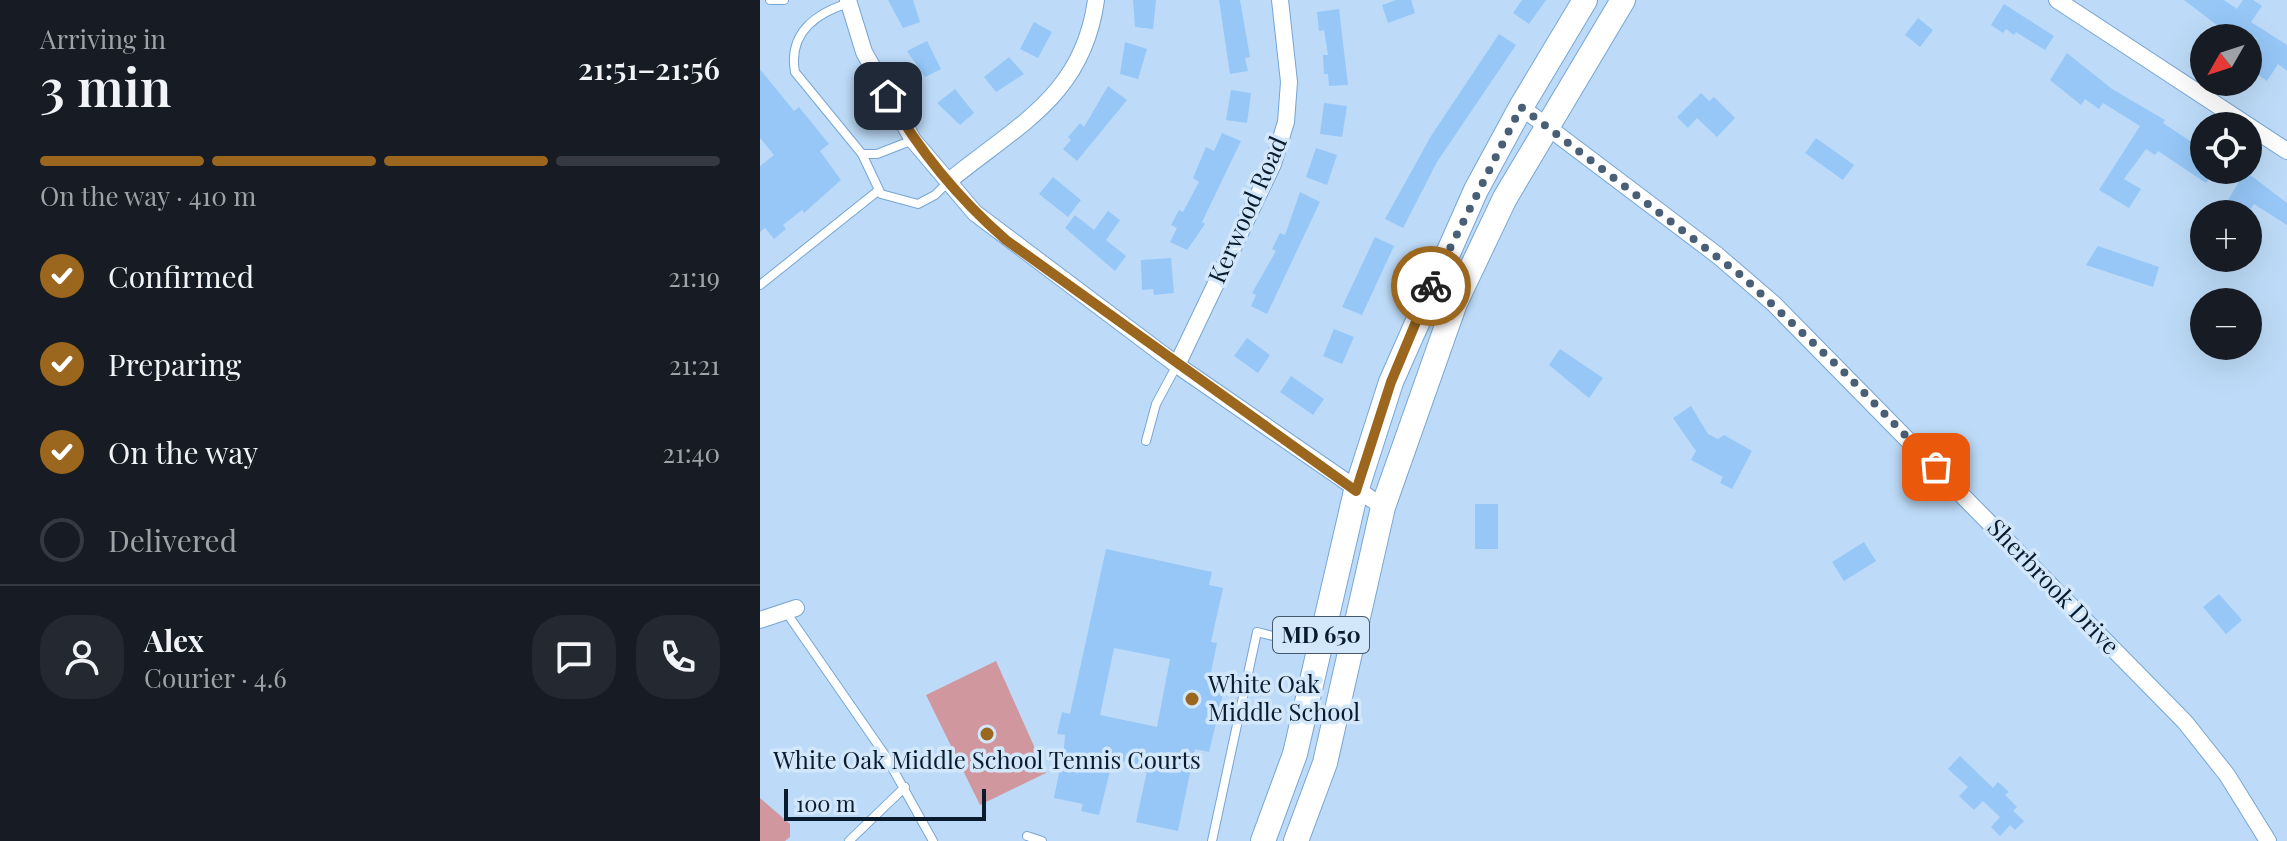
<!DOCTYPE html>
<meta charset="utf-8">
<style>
:root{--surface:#171b24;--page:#242831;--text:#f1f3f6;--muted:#9ea1a6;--line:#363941;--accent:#9b661e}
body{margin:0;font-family:"Playfair Display",serif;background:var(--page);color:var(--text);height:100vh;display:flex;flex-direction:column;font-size:30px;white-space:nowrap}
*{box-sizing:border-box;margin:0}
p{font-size:26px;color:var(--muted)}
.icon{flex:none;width:44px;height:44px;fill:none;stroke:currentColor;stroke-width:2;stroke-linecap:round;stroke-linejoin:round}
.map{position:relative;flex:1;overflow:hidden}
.drawer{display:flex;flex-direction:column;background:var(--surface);width:760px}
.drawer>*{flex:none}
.needle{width:52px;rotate:231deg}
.controls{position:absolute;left:1430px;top:24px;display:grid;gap:16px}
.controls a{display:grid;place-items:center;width:72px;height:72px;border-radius:50%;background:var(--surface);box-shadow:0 8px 32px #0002;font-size:40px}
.scale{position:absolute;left:24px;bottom:20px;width:202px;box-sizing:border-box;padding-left:8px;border:4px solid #091c2e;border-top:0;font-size:22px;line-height:28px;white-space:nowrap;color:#091c2e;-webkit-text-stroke:6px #d3e7fb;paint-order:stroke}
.pin{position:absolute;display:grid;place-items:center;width:68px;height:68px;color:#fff;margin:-34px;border-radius:16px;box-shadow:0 4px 12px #0006}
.courier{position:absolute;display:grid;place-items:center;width:80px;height:80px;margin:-40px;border:6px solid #9b661e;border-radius:50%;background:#fff;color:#222;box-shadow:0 2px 10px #0007}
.head em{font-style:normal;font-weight:600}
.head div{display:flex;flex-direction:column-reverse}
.head{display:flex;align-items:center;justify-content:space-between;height:136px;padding:0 40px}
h1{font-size:52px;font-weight:600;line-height:60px}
.bar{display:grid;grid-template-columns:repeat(4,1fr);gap:12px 8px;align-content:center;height:96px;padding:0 40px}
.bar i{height:10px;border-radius:6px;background:var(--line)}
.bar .active{background:var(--accent)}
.bar p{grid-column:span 4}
.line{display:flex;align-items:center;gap:20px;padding:0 40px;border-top:2px solid var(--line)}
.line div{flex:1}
.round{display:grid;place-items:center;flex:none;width:84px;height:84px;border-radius:32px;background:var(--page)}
ol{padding:0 40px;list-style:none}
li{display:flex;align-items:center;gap:24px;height:88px}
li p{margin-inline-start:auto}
li .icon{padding:8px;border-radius:50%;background:var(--accent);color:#fff;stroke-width:4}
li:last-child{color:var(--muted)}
li i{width:44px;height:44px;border:4px solid var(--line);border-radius:50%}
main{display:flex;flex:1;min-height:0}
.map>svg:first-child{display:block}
.green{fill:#d0979f}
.building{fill:#96c7f7;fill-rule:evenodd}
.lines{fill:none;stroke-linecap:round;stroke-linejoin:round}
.service-casing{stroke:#76a6d4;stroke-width:10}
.minor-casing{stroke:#76a6d4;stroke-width:18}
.primary-casing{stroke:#76a6d4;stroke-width:26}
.service{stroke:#fff;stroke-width:8}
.minor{stroke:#fff;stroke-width:16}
.primary{stroke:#fff;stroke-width:24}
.done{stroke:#485f75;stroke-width:8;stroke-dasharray:0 14.4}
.route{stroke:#9b661e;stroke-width:10}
.poi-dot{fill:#9b661e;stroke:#d3e7fb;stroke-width:3}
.labels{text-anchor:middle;stroke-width:7;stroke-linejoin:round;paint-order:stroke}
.shield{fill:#d3e7fb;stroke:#46596c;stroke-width:2}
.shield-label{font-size:22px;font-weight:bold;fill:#091c2e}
.street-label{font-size:24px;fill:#091c2e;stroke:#d3e7fb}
.poi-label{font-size:24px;fill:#091c2e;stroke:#d3e7fb;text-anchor:start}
</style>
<main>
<section class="drawer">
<div class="head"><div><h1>3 min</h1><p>Arriving in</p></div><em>21:51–21:56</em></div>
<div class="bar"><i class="active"></i><i class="active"></i><i class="active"></i><i></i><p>On the way · 410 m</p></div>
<ol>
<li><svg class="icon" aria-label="check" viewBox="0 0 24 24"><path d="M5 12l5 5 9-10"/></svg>Confirmed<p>21:19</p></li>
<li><svg class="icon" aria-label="check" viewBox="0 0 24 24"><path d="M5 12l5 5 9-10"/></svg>Preparing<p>21:21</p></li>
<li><svg class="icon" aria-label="check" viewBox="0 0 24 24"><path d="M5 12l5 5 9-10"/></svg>On the way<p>21:40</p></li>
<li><i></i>Delivered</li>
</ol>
<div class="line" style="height:144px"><a class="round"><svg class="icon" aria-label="person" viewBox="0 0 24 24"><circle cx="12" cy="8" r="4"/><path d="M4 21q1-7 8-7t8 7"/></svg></a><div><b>Alex</b><p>Courier · 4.6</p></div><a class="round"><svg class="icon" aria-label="chat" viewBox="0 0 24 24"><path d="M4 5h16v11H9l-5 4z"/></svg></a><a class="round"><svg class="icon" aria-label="phone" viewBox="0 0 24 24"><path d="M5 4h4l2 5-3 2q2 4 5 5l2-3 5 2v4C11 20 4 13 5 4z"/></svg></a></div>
</section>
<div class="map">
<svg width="1527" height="841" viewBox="0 0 1527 841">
<rect width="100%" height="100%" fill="#bddbf8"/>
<!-- green -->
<path class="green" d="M236,661L286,773L220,805L166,695Z
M0,798L30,824V837L25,841H0Z"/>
<!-- building -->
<path class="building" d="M128,0H153L160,22L143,28Z
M373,0H396L393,29L375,27Z
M459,0H480L490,57L485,58L488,71L470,74Z
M636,0H651L655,13L628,23L622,5Z
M762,0H786L769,24L753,13Z
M1424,0H1464L1477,9L1483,0H1493L1502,6L1491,22L1527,45V71L1518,64L1507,81L1488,68V55L1497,38H1474Z
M1244,4L1294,36L1285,50L1256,32L1254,35L1246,29L1243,33L1231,25Z
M579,9L588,85L569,86L568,74H564L563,55H568L564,30L559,31L557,12Z
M1158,18L1173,30L1160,47L1145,35Z
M274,22L292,32L278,58L260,49Z
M739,34L756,45L677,162L643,228L625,219L671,136Z
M167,41L181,69L165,77L147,51Z
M365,42L387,49L378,79L360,74Z
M1307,53L1352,89L1405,120L1403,123L1439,147L1435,154L1444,160V170H1455L1446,183L1398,151L1395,155L1386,149L1364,179L1381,189L1369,208L1339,190L1380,126L1343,103L1339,109L1325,99L1321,105L1290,80Z
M249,57L264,74L236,92L224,77Z
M0,69L34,111L39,107L69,144L60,151L81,180L44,213L42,210L23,225L26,229L14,239L5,228L0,232V166L14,155L0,138Z
M348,86L367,100L317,161L303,149L311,140L308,137L320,123L324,127Z
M195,89L214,113L200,125L177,103Z
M471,90L491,93L487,123L466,120Z
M941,93L949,101L954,97L975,118L957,137L937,118L928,128L917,117Z
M564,103L587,106L582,137L560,134Z
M462,133L481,141L442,222L445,224L427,250L410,242L417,228L411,225L419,210L423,212L439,182L433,178L446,147L454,151Z
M1056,138L1094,165L1083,180L1045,153Z
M556,148L577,155L567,185L546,177Z
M1485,171L1527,203V225L1494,204L1489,212L1481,206L1479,210L1467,202Z
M293,177L321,200L308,217L279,194Z
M540,192L560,202L507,314L491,306L496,295L492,293L516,251L512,249L520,233L525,235Z
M348,211L360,220L346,240L366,256L355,271L305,228L315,215L334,230Z
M615,237L634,246L602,315L582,307Z
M1338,246L1399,267L1393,287L1326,265Z
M411,258L414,293L394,295L393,289L382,290L381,260Z
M574,329L594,337L582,364L563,356Z
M487,338L510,355L498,373L474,356Z
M800,349L843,378L829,398L789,365Z
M531,376L564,399L553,415L520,392Z
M931,406L948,434L958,439L964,435L992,451L972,489L960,483L963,477L931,460L936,451L913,418Z
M715,504H738V549H715Z
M1104,542L1116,561L1084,581L1072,562Z
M346,549L452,572L449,585L463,588L451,642L457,643L449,682L465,686L449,752L435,749L418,831L376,822L388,766L353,759L339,815L321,811L323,804L294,798L304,748L305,735L297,734L302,712L310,714ZM354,648L410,659L397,727L340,715Z
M1459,594L1482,620L1466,634L1443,607Z
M1200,756L1233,788L1238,782L1249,792L1245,795L1257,807L1253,811L1264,821L1255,830L1250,825L1240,836L1231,827L1240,817L1223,801L1214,810L1199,796L1208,787L1188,769Z"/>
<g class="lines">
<!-- service casing -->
<g class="service-casing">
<path id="service" d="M10,0H24
M89,3C56,13 28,33 35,72L102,154L121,194L158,204L175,195L188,182
M102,154H117L153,140
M0,285L119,190
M386,441L396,404L417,365
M26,612L125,755L173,841
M267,836L282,841
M89,841L145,787
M452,841L497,632L557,647"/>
</g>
<!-- minor casing -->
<g class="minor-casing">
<path id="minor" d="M88,0L104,52L153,140L215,213L417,365L623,507
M1297,0L1527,151
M761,107L957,255L1014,304L1425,722L1467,775L1508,841
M189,181C257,125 323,96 336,0
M417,365L513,164L526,122L529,82L520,0
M0,620L36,608"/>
</g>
<!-- primary casing -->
<g class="primary-casing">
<path id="primary" d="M503,841L535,754L596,491L631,382L716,190L761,107L825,0
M536,841L565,763L623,507L695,303L745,198L863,0"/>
</g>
<!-- service -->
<use href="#service" class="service"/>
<!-- minor -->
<use href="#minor" class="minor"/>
<!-- primary -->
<use href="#primary" class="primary"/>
</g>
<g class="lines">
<!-- done -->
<path class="done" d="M671,286L761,107L982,276L1085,373L1176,467"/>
<!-- route -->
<path class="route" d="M128,96C159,151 199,199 246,240L596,491L631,382L671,286"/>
</g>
<!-- markers -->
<g class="poi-dot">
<circle cx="432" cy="699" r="8"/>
<circle cx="227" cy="734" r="8"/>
</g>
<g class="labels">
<!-- shield labels -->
<rect class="shield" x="513" y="617" width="96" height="36" rx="6"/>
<g class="shield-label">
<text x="561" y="643">MD 650</text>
</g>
<!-- street labels -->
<g class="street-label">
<text transform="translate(488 210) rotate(-66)" y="8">Kerwood Road</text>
<text transform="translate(1293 587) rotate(46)" y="8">Sherbrook Drive</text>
</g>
<!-- poi labels -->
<g class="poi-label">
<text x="448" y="693">White Oak<tspan x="448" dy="28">Middle School</tspan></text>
<text x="227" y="769" text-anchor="middle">White Oak Middle School Tennis Courts</text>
</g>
</g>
</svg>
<div class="controls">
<a><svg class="needle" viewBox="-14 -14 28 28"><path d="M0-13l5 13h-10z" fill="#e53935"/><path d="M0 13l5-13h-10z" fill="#9ea1a6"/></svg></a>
<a><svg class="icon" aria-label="locate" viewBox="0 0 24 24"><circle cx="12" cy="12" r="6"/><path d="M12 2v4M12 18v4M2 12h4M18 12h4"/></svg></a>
<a>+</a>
<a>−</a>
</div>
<div class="scale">100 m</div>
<div class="pin" style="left:1176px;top:467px;background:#ea580c"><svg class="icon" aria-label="bag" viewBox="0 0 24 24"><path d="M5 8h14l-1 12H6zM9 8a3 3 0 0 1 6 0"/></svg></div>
<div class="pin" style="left:128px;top:96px;background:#1f2937"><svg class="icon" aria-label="home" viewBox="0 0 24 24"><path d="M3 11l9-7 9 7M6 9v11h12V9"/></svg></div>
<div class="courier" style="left:671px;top:286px"><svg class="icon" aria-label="bike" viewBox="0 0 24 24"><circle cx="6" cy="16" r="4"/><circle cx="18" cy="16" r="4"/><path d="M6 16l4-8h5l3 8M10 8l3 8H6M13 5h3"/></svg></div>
</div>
</main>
